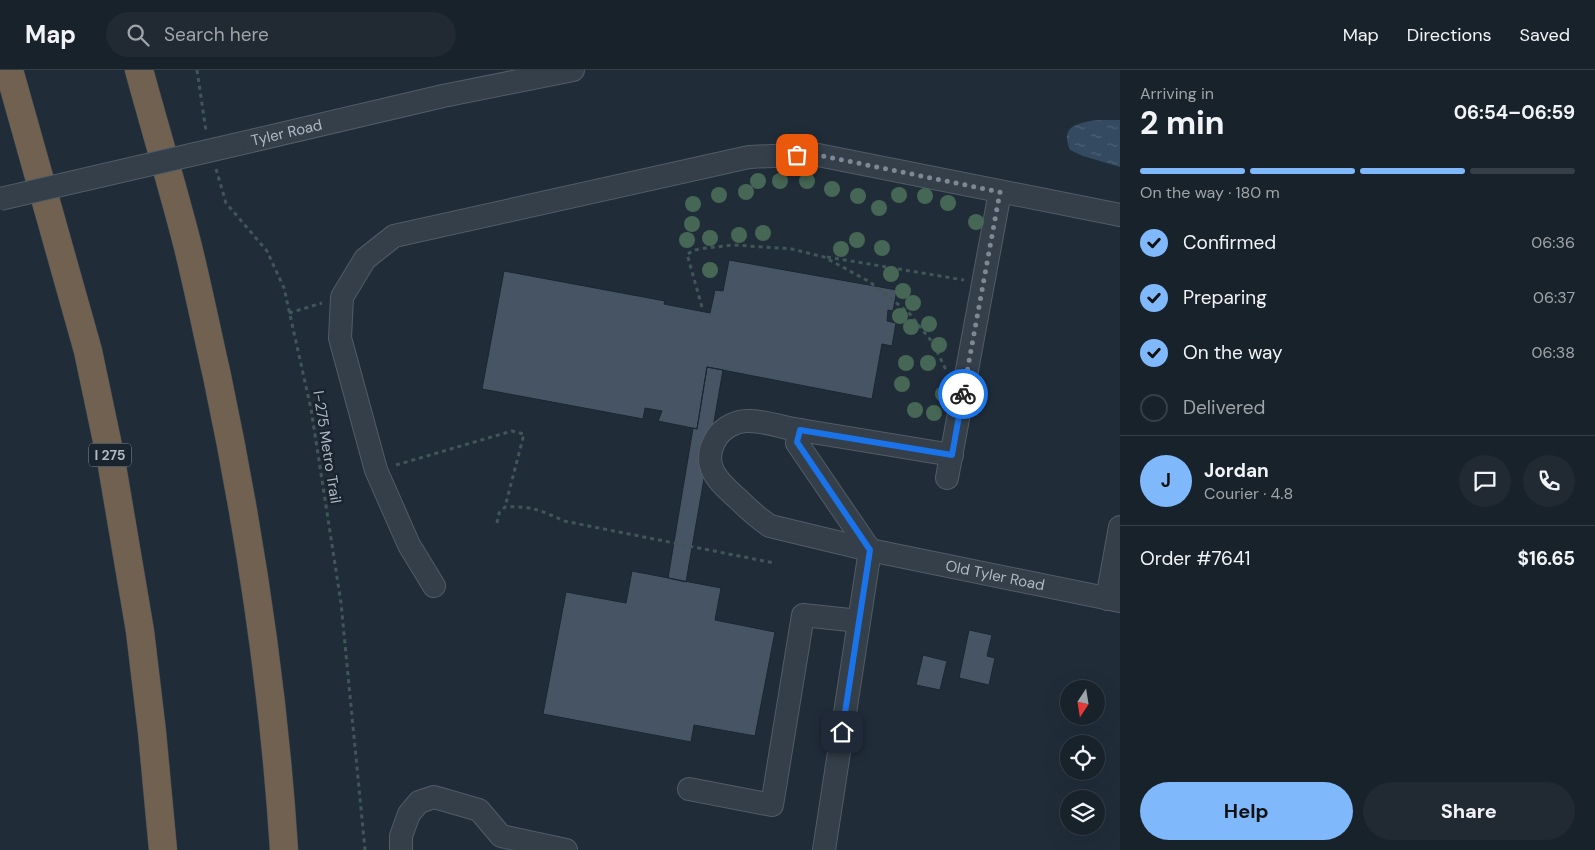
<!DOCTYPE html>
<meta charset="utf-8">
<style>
:root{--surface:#18222b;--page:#212a33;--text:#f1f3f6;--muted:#9fa4a9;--line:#363f47;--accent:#7fb9fb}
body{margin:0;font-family:"DM Sans",sans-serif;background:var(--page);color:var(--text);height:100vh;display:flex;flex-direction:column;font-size:19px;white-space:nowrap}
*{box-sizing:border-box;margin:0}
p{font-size:16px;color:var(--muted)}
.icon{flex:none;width:28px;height:28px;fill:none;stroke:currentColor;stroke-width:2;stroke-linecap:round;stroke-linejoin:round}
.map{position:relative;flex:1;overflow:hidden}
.drawer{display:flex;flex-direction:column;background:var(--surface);width:475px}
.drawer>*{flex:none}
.needle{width:32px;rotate:192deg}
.buttons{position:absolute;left:1060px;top:610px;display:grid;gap:10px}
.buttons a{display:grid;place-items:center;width:45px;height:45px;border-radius:50%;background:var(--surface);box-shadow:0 5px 20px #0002,0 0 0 1px var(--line);font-size:25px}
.pin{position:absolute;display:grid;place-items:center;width:42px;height:42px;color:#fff;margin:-21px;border-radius:10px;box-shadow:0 2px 8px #0006}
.courier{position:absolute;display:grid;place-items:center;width:50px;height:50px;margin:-25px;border:4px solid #1a73e8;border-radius:50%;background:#fff;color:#222;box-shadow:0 1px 6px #0007}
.headline em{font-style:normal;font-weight:700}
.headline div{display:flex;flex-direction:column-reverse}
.headline{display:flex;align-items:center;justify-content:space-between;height:85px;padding:0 20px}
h1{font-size:32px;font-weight:700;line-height:38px}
.bar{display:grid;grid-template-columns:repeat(4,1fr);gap:8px 5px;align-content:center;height:60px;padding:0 20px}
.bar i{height:6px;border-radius:4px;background:var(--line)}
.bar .current{background:var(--accent)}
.bar p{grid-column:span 4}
.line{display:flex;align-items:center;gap:12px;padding:0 20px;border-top:1px solid var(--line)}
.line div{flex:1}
.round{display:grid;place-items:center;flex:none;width:52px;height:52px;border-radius:26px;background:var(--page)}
ol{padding:0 20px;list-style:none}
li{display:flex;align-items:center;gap:15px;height:55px}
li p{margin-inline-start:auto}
li .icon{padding:5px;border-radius:50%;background:var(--accent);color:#111;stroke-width:4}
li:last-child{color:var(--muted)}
li i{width:28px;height:28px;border:2px solid var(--line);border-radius:50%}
.action{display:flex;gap:10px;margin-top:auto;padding:10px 20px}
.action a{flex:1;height:58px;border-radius:30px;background:var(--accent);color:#111;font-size:20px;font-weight:700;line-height:58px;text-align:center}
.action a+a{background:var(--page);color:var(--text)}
header{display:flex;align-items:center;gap:30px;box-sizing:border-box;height:70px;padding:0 25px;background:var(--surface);border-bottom:1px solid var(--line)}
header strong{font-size:24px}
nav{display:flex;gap:28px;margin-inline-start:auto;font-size:18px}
.search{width:350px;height:45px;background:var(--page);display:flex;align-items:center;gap:12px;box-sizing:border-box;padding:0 18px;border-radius:28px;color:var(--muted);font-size:19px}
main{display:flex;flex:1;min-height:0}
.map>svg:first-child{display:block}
.water{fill:url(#water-ripples)}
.building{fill:#465463;stroke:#1b2630}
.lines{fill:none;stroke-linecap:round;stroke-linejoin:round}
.minor-casing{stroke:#515c67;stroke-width:24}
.highway-casing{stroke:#3e4954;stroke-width:29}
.path{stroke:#405657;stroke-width:3;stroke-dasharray:4 4;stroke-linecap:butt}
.minor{stroke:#343f49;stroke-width:22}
.highway{stroke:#706150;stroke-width:28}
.minor-bridge-casing{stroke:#515c67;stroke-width:24;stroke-linecap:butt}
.minor-bridge{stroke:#343f49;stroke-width:22}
.tree{fill:#466755}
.done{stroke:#7c8895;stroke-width:5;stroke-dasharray:0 9}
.route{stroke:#1a73e8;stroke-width:6}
.labels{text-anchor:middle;stroke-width:5;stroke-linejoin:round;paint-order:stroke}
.shield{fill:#19242e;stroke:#818c98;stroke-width:1}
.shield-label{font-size:14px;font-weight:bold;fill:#aeb9c6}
.street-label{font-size:15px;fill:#aeb9c6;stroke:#19242e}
</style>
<header>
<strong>Map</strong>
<div class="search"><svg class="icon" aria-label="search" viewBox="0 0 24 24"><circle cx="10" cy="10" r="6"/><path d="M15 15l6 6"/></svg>Search here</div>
<nav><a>Map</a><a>Directions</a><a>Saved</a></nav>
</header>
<main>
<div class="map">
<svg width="1120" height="780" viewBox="0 0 1120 780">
<defs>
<pattern id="water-ripples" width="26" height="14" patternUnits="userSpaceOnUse" patternTransform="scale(1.25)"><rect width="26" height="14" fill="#334a61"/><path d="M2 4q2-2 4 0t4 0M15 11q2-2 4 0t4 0" fill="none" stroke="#4e6276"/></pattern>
</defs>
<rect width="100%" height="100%" fill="#202d39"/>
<!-- water -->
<path class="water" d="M1095,50H1120V97L1083,86L1070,80C1060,56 1076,54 1095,50Z"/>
<!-- building -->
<path class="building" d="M729,190L897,220L893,241L888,240L887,251L896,253L892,276L882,274L872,329L707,297L697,359L658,351L662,341L645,338L643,349L482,319L504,201L665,231L664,234L710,243L715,220L723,221Z
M707,297L723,300L686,512L668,508L693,358L697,359Z
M632,501L721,518L715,550L775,562L755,666L694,655L691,672L543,644L566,522L626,533Z
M969,560L992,565L987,586L995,588L989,615L959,608Z
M923,585L947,591L940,620L916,615Z"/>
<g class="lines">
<!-- minor casing -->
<g class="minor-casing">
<g id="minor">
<path id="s1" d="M234,75L443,26L573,0"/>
<path id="s2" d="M800,360C783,358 763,350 747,351C736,351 723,358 717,367C699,395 719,412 738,429C748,439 758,448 770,456L870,480L1120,531"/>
<path d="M947,408L1000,122"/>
<path d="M870,480L797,373L800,360L952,385"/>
<path d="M434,516L409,475L376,400L340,268L342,227L365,189L394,166L749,87L813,84L1120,145"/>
<path d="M1107,529L1120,457"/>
<path d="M689,719L772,735L803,545L859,551"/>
<path d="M401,780V766L409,744L419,732L434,727L479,740L501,766L566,780"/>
<path d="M824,780L870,480"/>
</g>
</g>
<!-- highway casing -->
<g class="highway-casing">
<path id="highway" d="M9,0L88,281L111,390L140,561L152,662L163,780
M139,0C155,58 172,115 187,173C198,217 207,262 217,306C250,462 274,620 284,780"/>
</g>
<!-- path -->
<path class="path" d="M197,0L206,61
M216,99L226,133L267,181L284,218L311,339L341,533L365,780
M827,187L964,210
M702,237L687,184L695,180L706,178L734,175L792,179L824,187L870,212L909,243L933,273L946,300
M289,243L322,233
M396,395L512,361L524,364L505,437
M497,453L499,443L505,437C531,436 541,440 564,451L774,493"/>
<!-- minor -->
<use href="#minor" class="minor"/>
<!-- highway -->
<use href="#highway" class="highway"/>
<!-- minor-bridge casing -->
<g class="minor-bridge-casing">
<path id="minor-bridge" d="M0,129L234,75"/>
</g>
<!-- minor-bridge -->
<use href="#minor-bridge" class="minor-bridge"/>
</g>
<!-- trees -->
<g class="tree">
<circle cx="758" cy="111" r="8"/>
<circle cx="780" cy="111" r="8"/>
<circle cx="807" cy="111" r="8"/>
<circle cx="832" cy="119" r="8"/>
<circle cx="746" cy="122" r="8"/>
<circle cx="719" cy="125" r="8"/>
<circle cx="899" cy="125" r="8"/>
<circle cx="858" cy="126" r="8"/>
<circle cx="925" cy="126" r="8"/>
<circle cx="948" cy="133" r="8"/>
<circle cx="693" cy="134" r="8"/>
<circle cx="879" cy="138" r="8"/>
<circle cx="976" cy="152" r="8"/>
<circle cx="692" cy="154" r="8"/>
<circle cx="763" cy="163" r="8"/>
<circle cx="739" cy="165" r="8"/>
<circle cx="710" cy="168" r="8"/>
<circle cx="687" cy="170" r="8"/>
<circle cx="857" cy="170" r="8"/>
<circle cx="882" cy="178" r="8"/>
<circle cx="841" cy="179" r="8"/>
<circle cx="710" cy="200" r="8"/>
<circle cx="891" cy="204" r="8"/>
<circle cx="903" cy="221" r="8"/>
<circle cx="913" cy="233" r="8"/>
<circle cx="900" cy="246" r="8"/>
<circle cx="929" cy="254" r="8"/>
<circle cx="911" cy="257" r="8"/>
<circle cx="939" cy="275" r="8"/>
<circle cx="906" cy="293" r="8"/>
<circle cx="928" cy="293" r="8"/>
<circle cx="902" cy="314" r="8"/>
<circle cx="943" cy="324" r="8"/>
<circle cx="915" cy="340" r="8"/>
<circle cx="934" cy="343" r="8"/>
</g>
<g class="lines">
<!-- done -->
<path class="done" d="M797,85L813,84L1000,122L963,324"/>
<!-- route -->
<path class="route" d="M842,662L870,480L797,372L800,360L952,385L963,324"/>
</g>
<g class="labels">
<!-- shield labels -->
<rect class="shield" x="89" y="373.5" width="42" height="23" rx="4"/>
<g class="shield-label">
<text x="110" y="390">I 275</text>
</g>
<!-- street labels -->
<g class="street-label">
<text dy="5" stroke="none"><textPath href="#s1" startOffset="54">Tyler Road</textPath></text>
<text transform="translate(327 377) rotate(81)" y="5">I-275 Metro Trail</text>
<text dy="5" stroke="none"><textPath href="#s2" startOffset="435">Old Tyler Road</textPath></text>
</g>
</g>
</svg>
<div class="buttons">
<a><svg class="needle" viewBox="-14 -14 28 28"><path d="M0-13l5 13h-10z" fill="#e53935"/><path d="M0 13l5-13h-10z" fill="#9fa4a9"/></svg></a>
<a><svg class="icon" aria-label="locate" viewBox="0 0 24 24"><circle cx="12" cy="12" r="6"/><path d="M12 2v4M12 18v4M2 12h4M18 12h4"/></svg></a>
<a><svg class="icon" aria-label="layers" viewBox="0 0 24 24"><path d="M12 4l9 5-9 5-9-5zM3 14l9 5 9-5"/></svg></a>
</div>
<div class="pin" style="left:797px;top:85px;background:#ea580c"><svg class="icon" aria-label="bag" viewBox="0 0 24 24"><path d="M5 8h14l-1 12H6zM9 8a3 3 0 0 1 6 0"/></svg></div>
<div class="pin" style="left:842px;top:662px;background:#1f2937"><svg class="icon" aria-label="home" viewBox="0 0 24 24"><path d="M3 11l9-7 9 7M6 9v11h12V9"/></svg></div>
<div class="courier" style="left:963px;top:324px"><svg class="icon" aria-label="bike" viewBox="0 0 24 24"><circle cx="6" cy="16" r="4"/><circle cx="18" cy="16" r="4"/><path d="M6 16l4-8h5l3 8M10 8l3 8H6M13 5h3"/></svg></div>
</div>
<section class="drawer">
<div class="headline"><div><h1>2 min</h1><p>Arriving in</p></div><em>06:54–06:59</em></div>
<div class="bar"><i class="current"></i><i class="current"></i><i class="current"></i><i></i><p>On the way · 180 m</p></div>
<ol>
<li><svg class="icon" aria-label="check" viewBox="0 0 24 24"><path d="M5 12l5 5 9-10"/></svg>Confirmed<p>06:36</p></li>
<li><svg class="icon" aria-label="check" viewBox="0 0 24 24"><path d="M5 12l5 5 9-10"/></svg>Preparing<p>06:37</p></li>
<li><svg class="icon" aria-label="check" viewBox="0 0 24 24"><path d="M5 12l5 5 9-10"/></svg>On the way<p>06:38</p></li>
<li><i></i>Delivered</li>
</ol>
<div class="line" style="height:90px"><b class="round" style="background:var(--accent);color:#111">J</b><div><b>Jordan</b><p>Courier · 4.8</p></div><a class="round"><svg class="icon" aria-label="chat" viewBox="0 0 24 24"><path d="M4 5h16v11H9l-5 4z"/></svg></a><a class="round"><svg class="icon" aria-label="phone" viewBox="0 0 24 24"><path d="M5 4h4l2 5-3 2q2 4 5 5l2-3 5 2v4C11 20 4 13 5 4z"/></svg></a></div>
<div class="line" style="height:65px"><div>Order #7641</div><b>$16.65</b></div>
<div class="action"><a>Help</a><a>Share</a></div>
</section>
</main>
